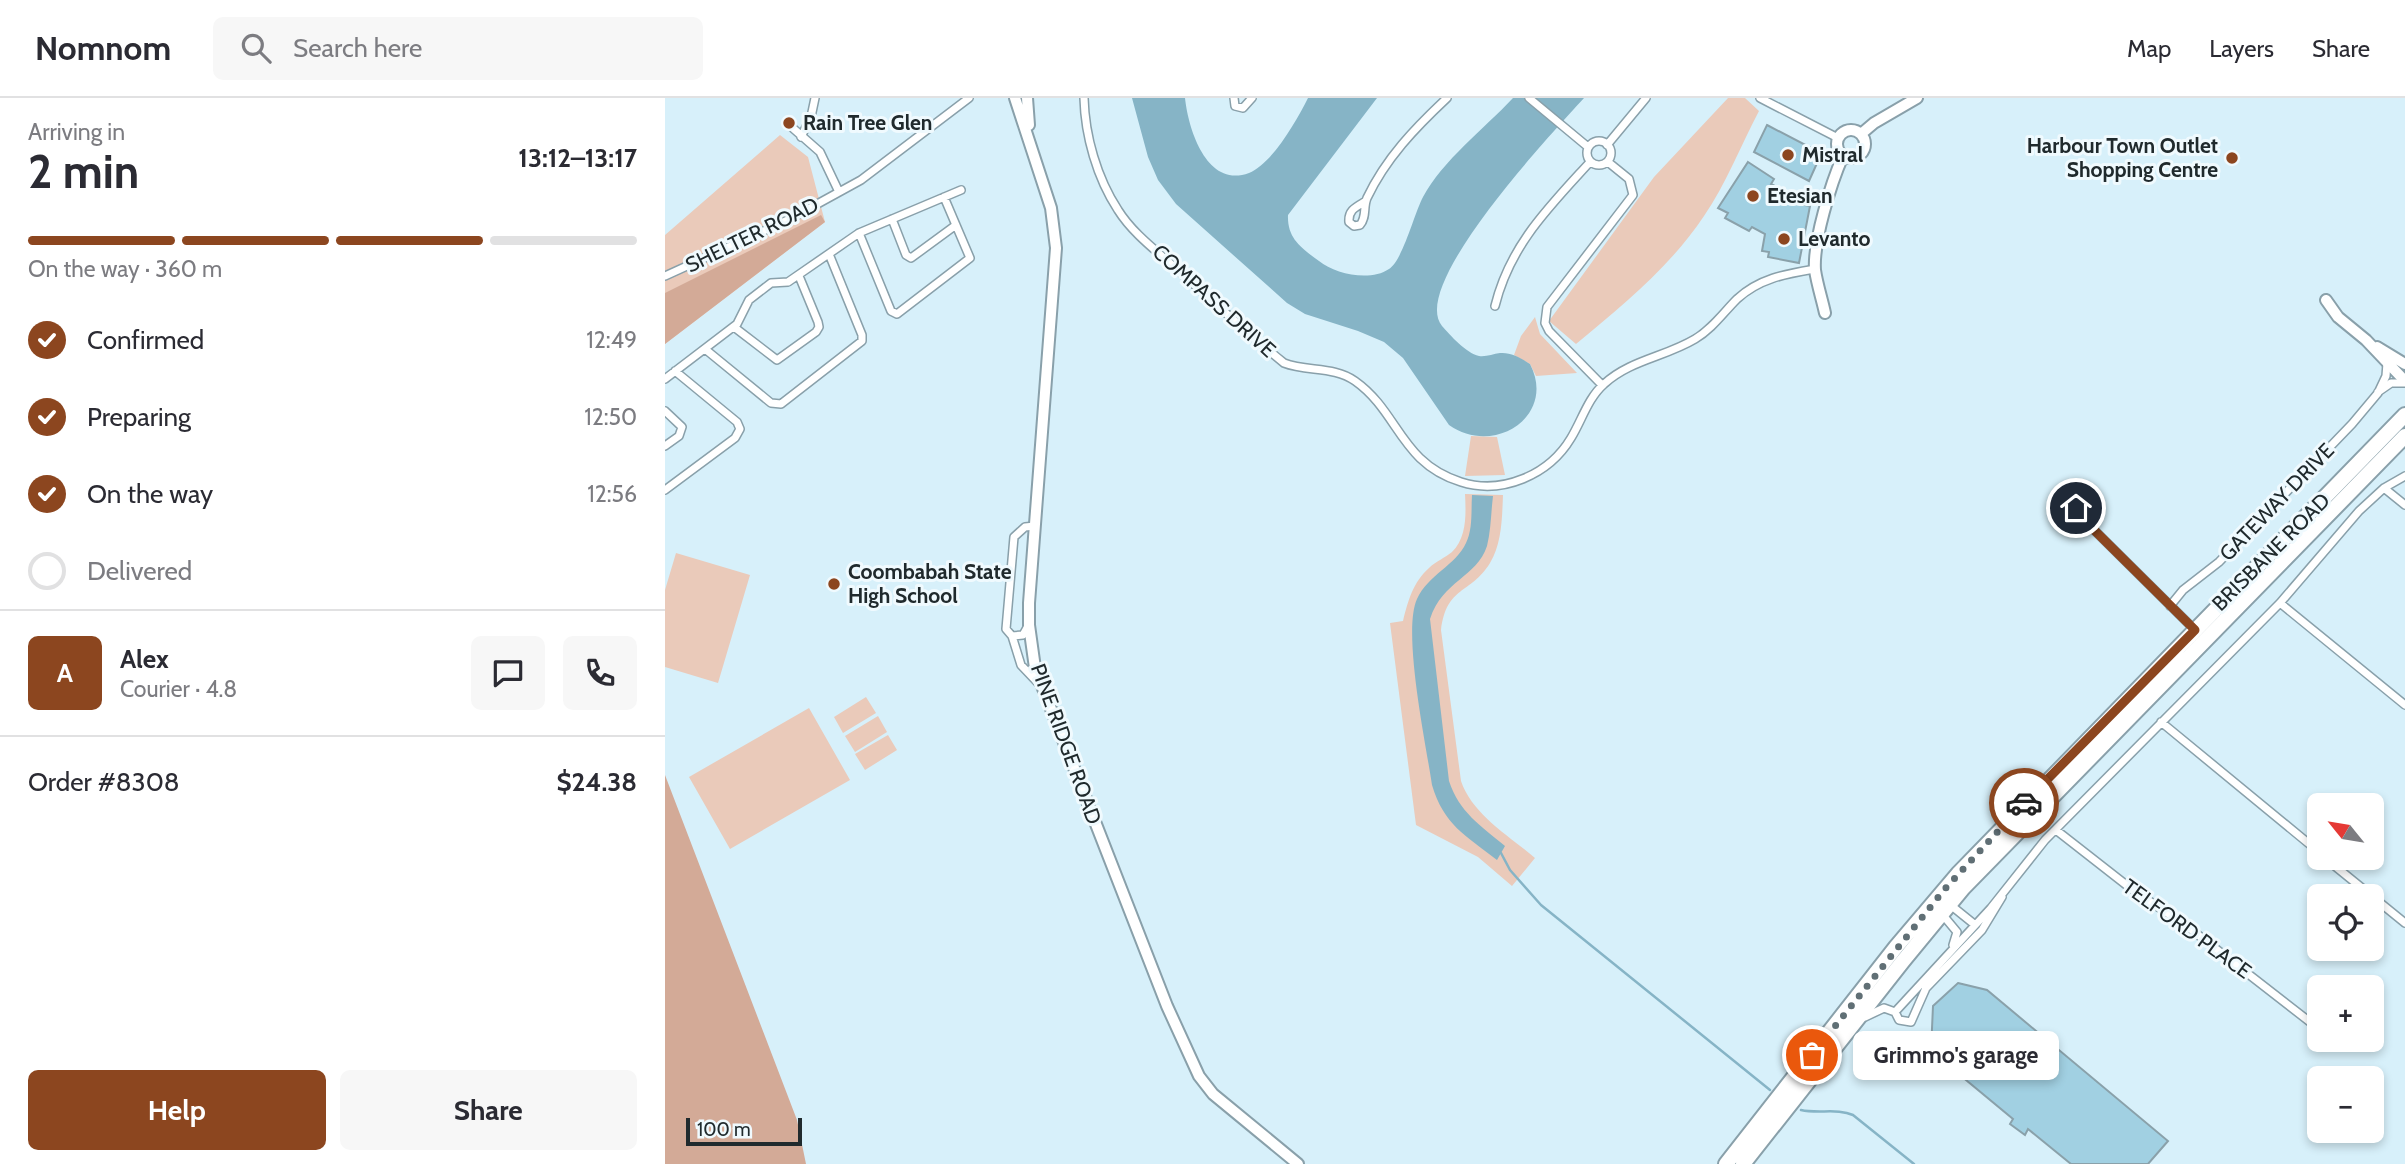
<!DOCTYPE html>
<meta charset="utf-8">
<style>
:root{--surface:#fff;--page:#f7f7f7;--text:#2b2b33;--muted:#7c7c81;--line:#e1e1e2;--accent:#8c461f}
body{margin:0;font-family:Cabin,sans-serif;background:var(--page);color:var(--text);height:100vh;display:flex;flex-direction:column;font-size:26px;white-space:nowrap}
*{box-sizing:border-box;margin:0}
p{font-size:23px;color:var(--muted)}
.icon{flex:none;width:38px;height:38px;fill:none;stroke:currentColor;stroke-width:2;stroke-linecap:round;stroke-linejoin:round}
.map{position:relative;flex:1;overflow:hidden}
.panel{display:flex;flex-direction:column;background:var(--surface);width:665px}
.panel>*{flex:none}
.needle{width:46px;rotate:300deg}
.tools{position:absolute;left:1642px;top:695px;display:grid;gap:14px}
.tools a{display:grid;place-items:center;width:77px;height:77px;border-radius:10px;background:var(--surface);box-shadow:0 4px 10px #0003;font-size:35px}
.scale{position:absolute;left:21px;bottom:18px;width:116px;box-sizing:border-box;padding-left:7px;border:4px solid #202a2d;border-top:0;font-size:19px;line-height:24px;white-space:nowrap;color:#202a2d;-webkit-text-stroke:5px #f0fafe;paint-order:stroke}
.pin{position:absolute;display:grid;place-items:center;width:60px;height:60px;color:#fff;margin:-30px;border:4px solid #fff;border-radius:50%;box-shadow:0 2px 7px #0007}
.courier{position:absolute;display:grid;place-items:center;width:70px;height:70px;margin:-35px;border:5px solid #8c461f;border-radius:50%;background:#fff;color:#222;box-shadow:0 2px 9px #0007}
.bubble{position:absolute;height:49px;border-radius:10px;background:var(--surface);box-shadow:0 4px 10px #0003;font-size:23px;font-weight:700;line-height:49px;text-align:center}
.overview em{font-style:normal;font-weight:700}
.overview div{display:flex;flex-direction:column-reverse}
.overview{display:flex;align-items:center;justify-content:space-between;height:119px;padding:0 28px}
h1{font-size:46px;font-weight:700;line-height:52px}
.bar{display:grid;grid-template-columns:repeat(4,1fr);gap:10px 7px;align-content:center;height:84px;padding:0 28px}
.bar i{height:9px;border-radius:5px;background:var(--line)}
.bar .current{background:var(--accent)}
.bar p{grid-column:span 4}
.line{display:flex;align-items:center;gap:18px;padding:0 28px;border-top:2px solid var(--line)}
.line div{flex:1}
.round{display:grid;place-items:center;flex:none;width:74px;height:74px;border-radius:10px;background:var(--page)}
ol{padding:0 28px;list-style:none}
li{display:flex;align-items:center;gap:21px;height:77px}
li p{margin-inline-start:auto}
li .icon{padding:7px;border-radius:50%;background:var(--accent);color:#fff;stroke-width:4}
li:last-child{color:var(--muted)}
li i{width:38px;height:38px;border:4px solid var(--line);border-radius:50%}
.cta{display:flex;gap:14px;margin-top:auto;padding:14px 28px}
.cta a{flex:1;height:80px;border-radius:10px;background:var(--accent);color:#fff;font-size:28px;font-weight:700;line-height:80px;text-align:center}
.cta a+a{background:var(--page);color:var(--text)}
header{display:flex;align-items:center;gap:42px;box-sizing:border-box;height:98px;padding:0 35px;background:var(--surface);border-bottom:2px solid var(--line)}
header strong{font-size:33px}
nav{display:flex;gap:38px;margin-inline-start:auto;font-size:24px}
.search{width:490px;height:63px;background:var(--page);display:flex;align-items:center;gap:18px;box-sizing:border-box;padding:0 24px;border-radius:10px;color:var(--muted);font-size:26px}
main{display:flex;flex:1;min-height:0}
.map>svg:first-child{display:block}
.green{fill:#eacaba}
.forest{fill:#d3aa97}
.water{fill:#86b4c6}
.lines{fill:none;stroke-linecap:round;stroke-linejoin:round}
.stream{stroke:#86b4c6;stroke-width:2.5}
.building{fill:#a1d0e2;stroke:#8aa1aa;stroke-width:2}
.street-casing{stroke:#89a0aa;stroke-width:10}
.secondary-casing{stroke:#89a0aa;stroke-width:14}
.highway-casing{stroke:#89a0aa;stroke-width:18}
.street{stroke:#fff;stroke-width:7}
.secondary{stroke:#fff;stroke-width:10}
.highway{stroke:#fff;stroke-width:14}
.done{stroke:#606f75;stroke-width:7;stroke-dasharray:0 12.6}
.route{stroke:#8c461f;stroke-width:9}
.poi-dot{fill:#8c461f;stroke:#f0fafe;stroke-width:2.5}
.labels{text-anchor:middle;stroke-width:6;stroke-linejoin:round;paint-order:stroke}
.poi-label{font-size:21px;font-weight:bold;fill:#202a2d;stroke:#f0fafe;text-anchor:start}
.street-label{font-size:21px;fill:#202a2d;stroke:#f0fafe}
</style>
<header>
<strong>Nomnom</strong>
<div class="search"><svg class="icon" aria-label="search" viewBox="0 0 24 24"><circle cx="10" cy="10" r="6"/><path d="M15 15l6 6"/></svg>Search here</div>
<nav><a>Map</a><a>Layers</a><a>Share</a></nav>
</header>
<main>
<section class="panel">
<div class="overview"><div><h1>2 min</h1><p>Arriving in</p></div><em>13:12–13:17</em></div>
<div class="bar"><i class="current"></i><i class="current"></i><i class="current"></i><i></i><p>On the way · 360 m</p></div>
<ol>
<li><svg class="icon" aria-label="check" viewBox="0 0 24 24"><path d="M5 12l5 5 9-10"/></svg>Confirmed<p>12:49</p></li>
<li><svg class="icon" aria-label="check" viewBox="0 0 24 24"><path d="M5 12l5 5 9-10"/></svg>Preparing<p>12:50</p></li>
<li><svg class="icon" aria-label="check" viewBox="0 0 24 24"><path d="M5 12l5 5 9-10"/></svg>On the way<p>12:56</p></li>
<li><i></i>Delivered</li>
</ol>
<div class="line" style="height:126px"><b class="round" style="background:var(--accent);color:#fff">A</b><div><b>Alex</b><p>Courier · 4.8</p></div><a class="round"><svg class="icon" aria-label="chat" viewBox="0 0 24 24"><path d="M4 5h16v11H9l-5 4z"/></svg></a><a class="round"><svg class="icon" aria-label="phone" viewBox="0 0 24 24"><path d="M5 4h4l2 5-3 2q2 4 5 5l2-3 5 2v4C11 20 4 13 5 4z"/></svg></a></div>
<div class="line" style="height:91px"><div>Order #8308</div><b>$24.38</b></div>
<div class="cta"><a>Help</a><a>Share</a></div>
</section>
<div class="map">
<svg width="1740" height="1066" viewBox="0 0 1740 1066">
<rect width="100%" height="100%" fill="#d7f0fa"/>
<!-- green -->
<path class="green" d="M1063,0H1080L1094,13C1076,47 1061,86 1039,118C1005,169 957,208 911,246L884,223L989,79Z
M115,37L143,59L160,124L0,246V137Z
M870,219L875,236L912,275L871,278L865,266L849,257L856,238Z
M806,338L832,339L840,377L800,378Z
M800,396L838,397C837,420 837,445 825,465C805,497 782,487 776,532L796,683C807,716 843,737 870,760L847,788L813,759L751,727L725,525L738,523C743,503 748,484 764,470C771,463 780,460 787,454C802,439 801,416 800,396Z
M11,455L85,477L53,585L0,569V492Z
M201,599L211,615L178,635L169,619Z
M144,610L185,682L65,751L24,679Z
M213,618L222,634L190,654L180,638Z
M223,637L232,652L200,672L190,656Z"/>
<!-- forest -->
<path class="forest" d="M156,117L160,124L0,246V195Z
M0,677L132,1022L141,1066H0Z"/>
<!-- water -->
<path class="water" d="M467,0H520C523,29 541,91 584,75C607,66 632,22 643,0H712L623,117C622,140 636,150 654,163C670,176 705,184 724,171C738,162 749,116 758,99C778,62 819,31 848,0H919C891,31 743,187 777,228C785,237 801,255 814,258C821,259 828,256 835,255C846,254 856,260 865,266C892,318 829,359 784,327L738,260L719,244L693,233L640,216L622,205L511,106L493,82L483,59Z
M807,397L828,398C826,414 826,432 822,448C812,479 777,483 765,521L784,683C794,714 816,728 840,748L832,762C800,737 779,727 767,687C761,646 737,534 752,501C763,477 791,467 801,445C808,431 806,412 807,397Z"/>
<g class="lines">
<!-- stream -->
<path class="stream" d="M836,755L845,772L876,807L1105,992
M1136,1012C1153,1016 1173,1010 1188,1017L1249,1066"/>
</g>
<!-- building -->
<path class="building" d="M1102,27L1152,53L1148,61L1153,63L1144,83L1089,54Z
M1083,64L1109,81L1106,86L1116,91L1113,96L1140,101L1139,107L1145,108L1134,165L1103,159L1104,154L1097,153L1100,136L1087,129L1084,133L1060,120L1063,115L1053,110Z
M1293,885L1322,892L1503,1043L1483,1066H1406L1363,1031L1360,1037L1345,1026L1348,1021L1266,953L1268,908Z"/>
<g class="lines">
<!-- street casing -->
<g class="street-casing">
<path id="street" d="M419,0C420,38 432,80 453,112C468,136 493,154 514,173C549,204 583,236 619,265C642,274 669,268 690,283C734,314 735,365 796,384C837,397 884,377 906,340C917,322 923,300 939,286C965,262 1000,259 1030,241C1047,231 1058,215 1072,201C1095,180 1121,176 1150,171
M569,0L570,8L578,10L587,0
M864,0L923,49
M1095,0L1173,40
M122,25L155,54L174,94
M136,39L146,19L150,0
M922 55a12 12 0 1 1 24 0a12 12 0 1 1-24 0Z
M942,47L981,0
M701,103C691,109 683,112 684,124L689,128L695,127C702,119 698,109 702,100C721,60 750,30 782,0
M227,121L241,157L246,160L291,127
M194,135L226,213L232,216L305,160L279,99
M0,178L125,121L196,82L304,0
M830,208C845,147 884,109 925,64
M69,229L112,262L151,234L154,229L153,224L134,178
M40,251L106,305L116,306L197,243V237L164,156
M0,281L72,226L84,202L106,185L123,184L194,135L296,92
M937,287L884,233L880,225L882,209L968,97L964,81L943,64
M1713,294L1726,285H1740
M0,313L17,329L14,338L0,348
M1719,390L1740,407
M0,392L70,340L75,331L72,324L10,273
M1411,410L1418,421L1530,532
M370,428L360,429L349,439L341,531L347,538L356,567L375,587
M1615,505L1740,607
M1505,508L1518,492L1554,464L1687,326L1713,295L1721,278L1722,265
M347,538L358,537L363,528
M1496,624L1654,754
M1391,732L1469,793L1519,826L1654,931
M1660,760L1740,825
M1283,805L1309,826
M1277,816L1292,834L1288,847
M1230,914L1326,810L1380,742L1615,505L1694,413L1719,390L1740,378
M1200,919L1219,910L1230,914L1234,922L1246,924L1261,890L1317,832L1337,799"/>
</g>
<!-- secondary casing -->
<g class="secondary-casing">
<path id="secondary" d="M350,0L386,110L391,150L364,505V527L370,570L502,908L534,978L548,996L633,1066
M362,0L364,27
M1172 46a14 14 0 1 1 28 0a14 14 0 1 1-28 0Z
M1196,36L1209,25L1252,0
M1661,202L1673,219L1701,242L1740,283
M1160,215C1157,201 1152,186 1150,172C1148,143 1166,85 1178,58
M1712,249L1740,266"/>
</g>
<!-- highway casing -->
<g class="highway-casing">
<path id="highway" d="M1061,1066L1231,849L1293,776L1740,317
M1078,1066L1238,863L1298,790L1740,338"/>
</g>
<!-- street -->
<use href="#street" class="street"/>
<!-- secondary -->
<use href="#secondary" class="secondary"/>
<!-- highway -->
<use href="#highway" class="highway"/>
</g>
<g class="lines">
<!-- done -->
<path class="done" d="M1147,957L1279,792L1359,705"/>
<!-- route -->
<path class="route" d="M1359,705L1530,532L1418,421L1411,410"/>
</g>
<!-- markers -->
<g class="poi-dot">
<circle cx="124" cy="25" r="7"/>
<circle cx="1123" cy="57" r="7"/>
<circle cx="1567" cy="60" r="7"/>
<circle cx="1088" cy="98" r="7"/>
<circle cx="1119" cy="141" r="7"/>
<circle cx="169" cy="486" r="7"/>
</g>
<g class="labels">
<!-- poi labels -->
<g class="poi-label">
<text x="138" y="32">Rain Tree Glen</text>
<text x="1553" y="55" text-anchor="end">Harbour Town Outlet<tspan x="1553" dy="24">Shopping Centre</tspan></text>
<text x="1137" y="64">Mistral</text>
<text x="1102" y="105">Etesian</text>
<text x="1133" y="148">Levanto</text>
<text x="183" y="481">Coombabah State<tspan x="183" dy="24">High School</tspan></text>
</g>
<!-- street labels -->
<g class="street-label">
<text transform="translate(87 137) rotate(-26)" y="7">SHELTER ROAD</text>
<text transform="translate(549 203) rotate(42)" y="7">COMPASS DRIVE</text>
<text transform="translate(1612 404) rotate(-46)" y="7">GATEWAY DRIVE</text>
<text transform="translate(1606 454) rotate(-45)" y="7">BRISBANE ROAD</text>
<text transform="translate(401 646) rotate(70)" y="7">PINE RIDGE ROAD</text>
<text transform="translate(1522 831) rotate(36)" y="7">TELFORD PLACE</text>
</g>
</g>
</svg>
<div class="tools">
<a><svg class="needle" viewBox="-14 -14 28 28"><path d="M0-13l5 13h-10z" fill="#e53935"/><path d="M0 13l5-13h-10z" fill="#7c7c81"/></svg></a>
<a><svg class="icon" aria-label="locate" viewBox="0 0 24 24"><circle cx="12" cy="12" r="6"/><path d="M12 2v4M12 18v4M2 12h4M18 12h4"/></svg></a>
<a>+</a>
<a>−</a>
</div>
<div class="scale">100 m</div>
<div class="pin" style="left:1147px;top:957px;background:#ea580c"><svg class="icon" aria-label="bag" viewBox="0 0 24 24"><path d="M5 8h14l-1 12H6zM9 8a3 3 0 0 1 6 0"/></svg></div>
<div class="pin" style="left:1411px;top:410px;background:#1f2937"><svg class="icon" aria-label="home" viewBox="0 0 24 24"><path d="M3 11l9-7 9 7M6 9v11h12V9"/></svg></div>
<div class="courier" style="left:1359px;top:705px"><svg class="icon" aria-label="car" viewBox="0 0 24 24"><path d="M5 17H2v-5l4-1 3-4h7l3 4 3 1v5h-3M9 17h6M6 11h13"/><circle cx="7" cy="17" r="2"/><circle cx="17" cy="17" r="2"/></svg></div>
<div class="bubble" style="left:1188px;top:933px;width:206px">Grimmo's garage</div>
</div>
</main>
